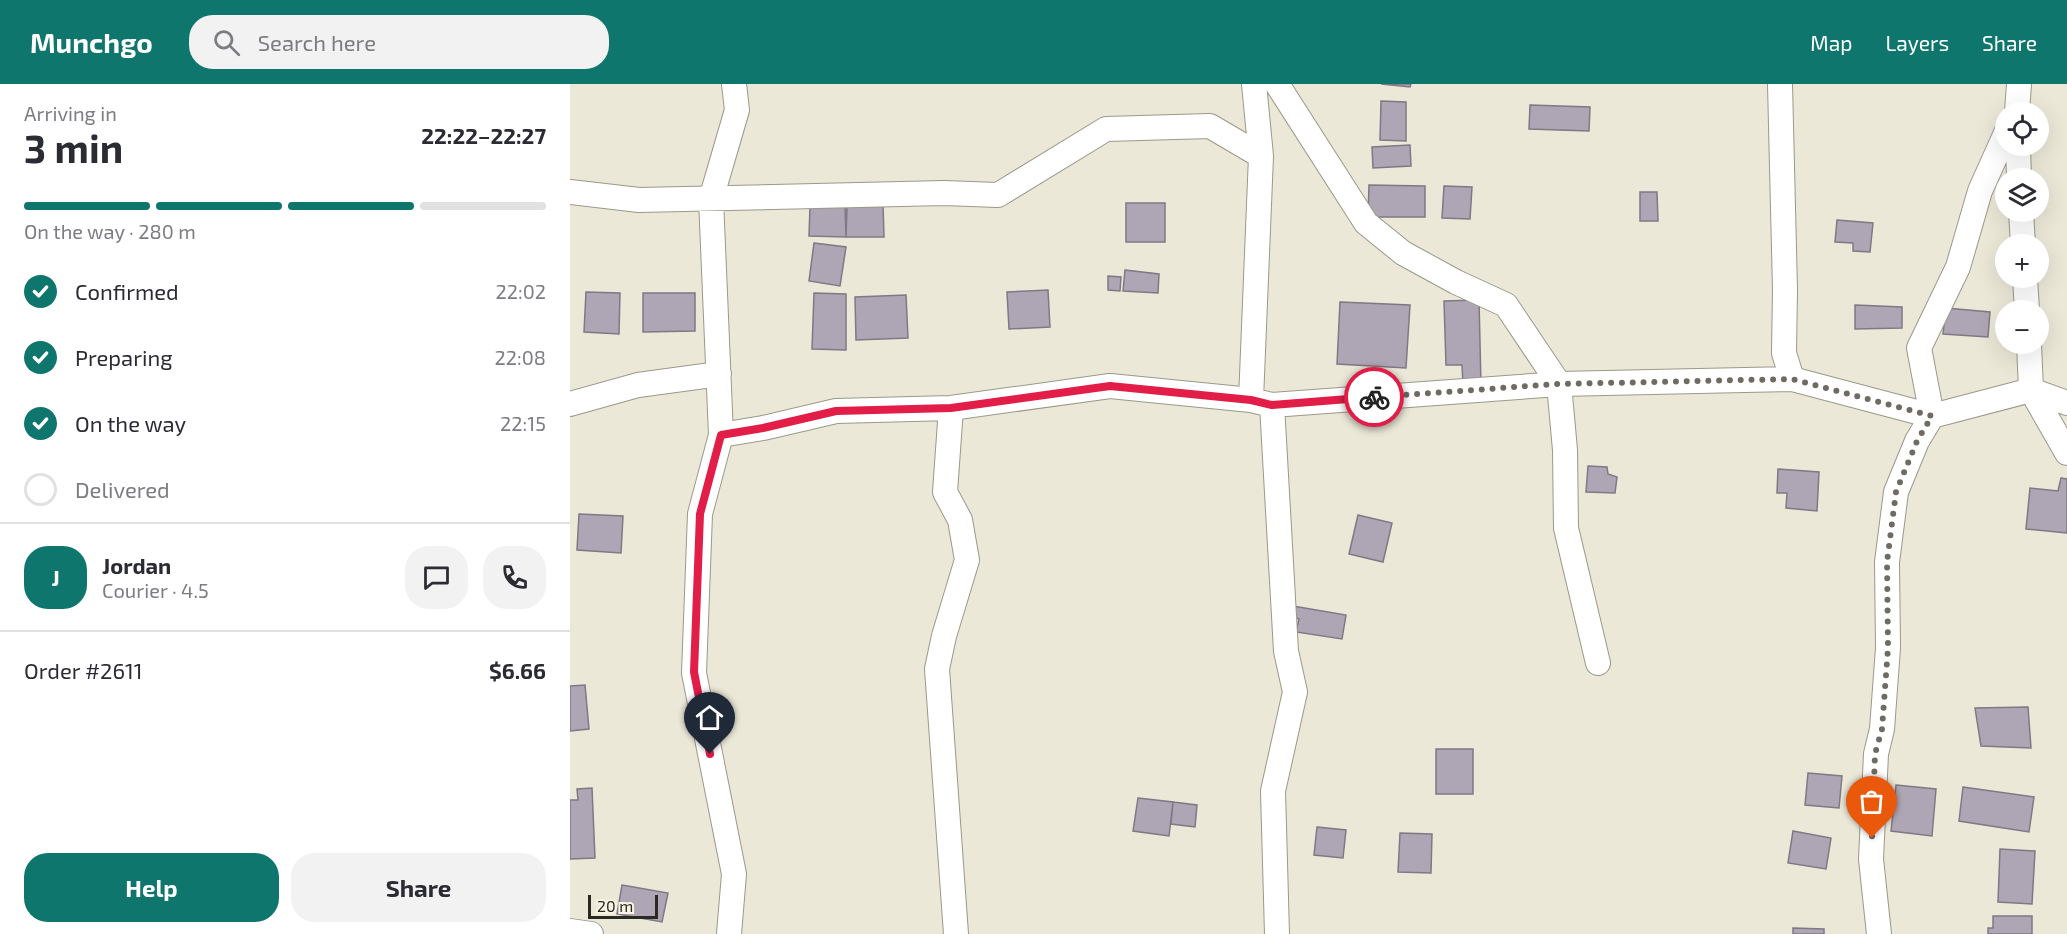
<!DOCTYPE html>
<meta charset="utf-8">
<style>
:root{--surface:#fff;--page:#f2f2f3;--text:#2b2b33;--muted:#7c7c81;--line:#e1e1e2;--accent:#0f766e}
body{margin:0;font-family:"Exo 2",sans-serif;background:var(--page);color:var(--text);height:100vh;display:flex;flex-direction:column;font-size:22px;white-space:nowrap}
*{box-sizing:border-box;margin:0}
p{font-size:20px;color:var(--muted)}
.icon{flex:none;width:33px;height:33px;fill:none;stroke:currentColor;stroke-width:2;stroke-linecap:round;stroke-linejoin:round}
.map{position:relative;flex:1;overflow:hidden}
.side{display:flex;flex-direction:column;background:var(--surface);width:570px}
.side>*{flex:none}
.fabs{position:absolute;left:1425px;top:18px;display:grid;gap:12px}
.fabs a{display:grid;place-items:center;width:54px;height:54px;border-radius:50%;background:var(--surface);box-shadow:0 6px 24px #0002;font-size:30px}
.scale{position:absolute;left:18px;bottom:15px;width:70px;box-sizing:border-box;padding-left:6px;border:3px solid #2b2923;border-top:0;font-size:16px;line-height:21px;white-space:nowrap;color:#2b2923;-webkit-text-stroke:4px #f9f5e5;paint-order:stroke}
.pin{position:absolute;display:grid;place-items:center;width:51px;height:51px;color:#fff;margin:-62px -26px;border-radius:50% 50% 50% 0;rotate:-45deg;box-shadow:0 0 6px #0007}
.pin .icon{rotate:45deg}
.courier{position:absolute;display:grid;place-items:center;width:60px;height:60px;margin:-30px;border:4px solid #e11d48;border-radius:50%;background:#fff;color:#222;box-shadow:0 2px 8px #0007}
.head em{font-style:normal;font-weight:700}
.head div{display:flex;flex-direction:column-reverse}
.head{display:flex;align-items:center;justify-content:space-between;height:102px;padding:0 24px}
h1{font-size:39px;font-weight:700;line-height:45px}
.bar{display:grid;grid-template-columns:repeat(4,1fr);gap:9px 6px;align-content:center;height:72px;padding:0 24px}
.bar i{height:8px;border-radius:4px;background:var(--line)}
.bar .selected{background:var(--accent)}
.bar p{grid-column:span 4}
.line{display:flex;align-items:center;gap:15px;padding:0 24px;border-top:2px solid var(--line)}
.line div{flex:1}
.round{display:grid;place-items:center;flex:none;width:63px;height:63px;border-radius:24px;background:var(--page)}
ol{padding:0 24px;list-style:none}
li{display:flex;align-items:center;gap:18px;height:66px}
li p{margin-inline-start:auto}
li .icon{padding:6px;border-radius:50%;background:var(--accent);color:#fff;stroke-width:4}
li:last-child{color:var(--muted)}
li i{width:33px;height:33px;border:3px solid var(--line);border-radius:50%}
.action{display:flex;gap:12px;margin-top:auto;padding:12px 24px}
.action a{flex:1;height:69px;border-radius:24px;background:var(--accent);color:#fff;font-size:24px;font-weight:700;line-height:69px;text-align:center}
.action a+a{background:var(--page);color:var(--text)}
header{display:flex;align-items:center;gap:36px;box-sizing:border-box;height:84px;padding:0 30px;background:var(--accent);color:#fff}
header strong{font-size:28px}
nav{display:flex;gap:33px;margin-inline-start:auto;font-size:21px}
.search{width:420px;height:54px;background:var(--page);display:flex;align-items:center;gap:15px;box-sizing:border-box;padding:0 21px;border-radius:24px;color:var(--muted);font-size:22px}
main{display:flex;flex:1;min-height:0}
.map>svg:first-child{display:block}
.building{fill:#aea6b4;stroke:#7f7885;stroke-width:1.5}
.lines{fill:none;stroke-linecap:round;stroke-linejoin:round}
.minor-casing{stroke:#9c988a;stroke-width:26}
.minor{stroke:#fff;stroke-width:24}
.done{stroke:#6e6c62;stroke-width:6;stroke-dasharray:0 10.8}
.route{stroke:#e11d48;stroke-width:8}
</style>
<header>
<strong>Munchgo</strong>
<div class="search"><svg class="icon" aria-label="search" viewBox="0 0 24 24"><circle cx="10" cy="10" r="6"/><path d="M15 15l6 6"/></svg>Search here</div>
<nav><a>Map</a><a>Layers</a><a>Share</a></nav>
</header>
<main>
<section class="side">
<div class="head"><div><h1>3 min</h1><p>Arriving in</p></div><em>22:22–22:27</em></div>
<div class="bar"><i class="selected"></i><i class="selected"></i><i class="selected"></i><i></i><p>On the way · 280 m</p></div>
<ol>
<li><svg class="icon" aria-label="check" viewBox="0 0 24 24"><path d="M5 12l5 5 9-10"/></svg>Confirmed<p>22:02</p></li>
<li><svg class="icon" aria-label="check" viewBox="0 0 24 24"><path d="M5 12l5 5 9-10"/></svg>Preparing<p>22:08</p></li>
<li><svg class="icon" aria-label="check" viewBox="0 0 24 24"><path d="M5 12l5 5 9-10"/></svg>On the way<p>22:15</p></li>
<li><i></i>Delivered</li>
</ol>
<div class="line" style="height:108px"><b class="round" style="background:var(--accent);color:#fff">J</b><div><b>Jordan</b><p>Courier · 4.5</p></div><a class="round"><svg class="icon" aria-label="chat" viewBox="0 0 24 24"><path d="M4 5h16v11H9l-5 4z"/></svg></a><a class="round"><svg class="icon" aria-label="phone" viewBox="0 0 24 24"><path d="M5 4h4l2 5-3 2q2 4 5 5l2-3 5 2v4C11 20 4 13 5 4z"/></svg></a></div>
<div class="line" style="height:78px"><div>Order #2611</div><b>$6.66</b></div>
<div class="action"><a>Help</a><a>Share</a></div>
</section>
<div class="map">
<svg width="1497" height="850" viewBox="0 0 1497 850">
<rect width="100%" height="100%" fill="#ebe8d8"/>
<!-- building -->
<path class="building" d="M811,0H841L840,3Z
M811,17L836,18V57L810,56Z
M960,21L1020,23L1019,47L959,45Z
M840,61L841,82L803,84L802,63Z
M799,101L855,102V133H798Z
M874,102L902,103L900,135L872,134Z
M1070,108H1087L1088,137H1070Z
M556,119H595V158H556Z
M313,120L314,153H276L275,121Z
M240,122L277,123L276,153L239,152Z
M1267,136L1303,139L1300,168L1283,167V159L1265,158Z
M244,159L276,163L270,202L239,197Z
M555,186L589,190L588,209L553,207Z
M538,192L551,193L550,207L538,206Z
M478,206L480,243L439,245L437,208Z
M16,208L50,209L49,250L14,248Z
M73,209H125V247L73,248Z
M244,209L276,210V266L242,265Z
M336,211L338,254L286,256L285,213Z
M909,216L911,301H893L892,281H876L874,217Z
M770,218L840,221L836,284L767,280Z
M1285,221L1332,223V244L1285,245Z
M1376,224L1420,228L1418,253L1373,250Z
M1018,382L1037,383L1038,390L1047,393L1045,409L1016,408Z
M1208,385L1249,388L1247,427L1216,424L1217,409H1207Z
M1491,394L1497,395V449L1456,445L1460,404L1488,407Z
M9,430L53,432L51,469L7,466Z
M788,431L822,439L813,478L779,470Z
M723,522L776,531L772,555L726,548L729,535L721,532Z
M15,601L19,645L0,647V602Z
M1458,623L1461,664L1411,662L1405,624Z
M866,665H903V710H866Z
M1238,689L1272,692L1269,724L1235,721Z
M1326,701L1366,705L1362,752L1321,747Z
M1393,703L1464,713L1459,748L1389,737Z
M22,704L25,774L0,775V716H8L7,705Z
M568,714L603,718L599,752L563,747Z
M603,718L627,721L625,743L601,740Z
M747,743L776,746L773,774L744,771Z
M1223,747L1261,754L1256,785L1218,779Z
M830,749L862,750L861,789L828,788Z
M1430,765L1465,767L1462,820L1428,818Z
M52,801L98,809L92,838L47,830Z
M1423,832H1462V850H1418V844H1423Z
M1223,844L1254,845V850H1223Z"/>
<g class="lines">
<!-- minor casing -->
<g class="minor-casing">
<path id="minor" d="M707,0L796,139L833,169L886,198L936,221L989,300L995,366L996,444L1028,579
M1210,0L1215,206L1214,269L1222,295
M1447,28L1449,0
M1448,62L1449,94
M0,108L69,116L374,109L428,111L536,45L640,42L691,72
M1451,128L1453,160
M1455,194L1457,226
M1459,260L1461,306L1497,369
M681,316L691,72L684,0
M0,320L68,301L149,290
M702,321L716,567L725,608L703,707L707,850
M381,324L375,408L390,436L397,476L374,552L367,585L386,850
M151,351L141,115L167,26L164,0
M0,847L21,850
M159,850L164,790L124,589L130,430L151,351L193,344L266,327L381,324L540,302L681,316L702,321L989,300L1222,295L1362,332L1349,264L1388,183L1410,107L1436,49
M1309,850L1301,775L1306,670L1312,645L1318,564L1317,478L1326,408L1347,357L1362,332L1461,306L1497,319"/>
</g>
<!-- minor -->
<use href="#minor" class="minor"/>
</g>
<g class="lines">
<!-- done -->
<path class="done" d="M804,313L988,300L1222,295L1362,332L1347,357L1326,408L1317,478L1318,564L1312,645L1305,670L1302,754"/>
<!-- route -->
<path class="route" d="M140,670L124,588L130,430L151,351L193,344L266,327L381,324L540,302L681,316L702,321L804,313"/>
</g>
</svg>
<div class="fabs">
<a><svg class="icon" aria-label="locate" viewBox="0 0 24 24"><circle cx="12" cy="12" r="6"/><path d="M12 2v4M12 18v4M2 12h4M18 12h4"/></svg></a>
<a><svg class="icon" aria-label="layers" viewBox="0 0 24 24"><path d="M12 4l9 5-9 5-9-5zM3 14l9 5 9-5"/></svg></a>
<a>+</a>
<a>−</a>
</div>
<div class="scale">20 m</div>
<div class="pin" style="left:1302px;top:754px;background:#ea580c"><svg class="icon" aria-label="bag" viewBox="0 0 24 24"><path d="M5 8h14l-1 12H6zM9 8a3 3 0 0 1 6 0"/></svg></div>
<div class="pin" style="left:140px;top:670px;background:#1f2937"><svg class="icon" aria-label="home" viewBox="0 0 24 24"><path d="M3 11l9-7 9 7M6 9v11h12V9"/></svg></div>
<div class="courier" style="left:804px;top:313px"><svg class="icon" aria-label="bike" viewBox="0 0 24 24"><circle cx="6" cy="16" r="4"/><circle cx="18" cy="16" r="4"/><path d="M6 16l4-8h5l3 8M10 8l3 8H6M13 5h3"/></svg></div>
</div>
</main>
